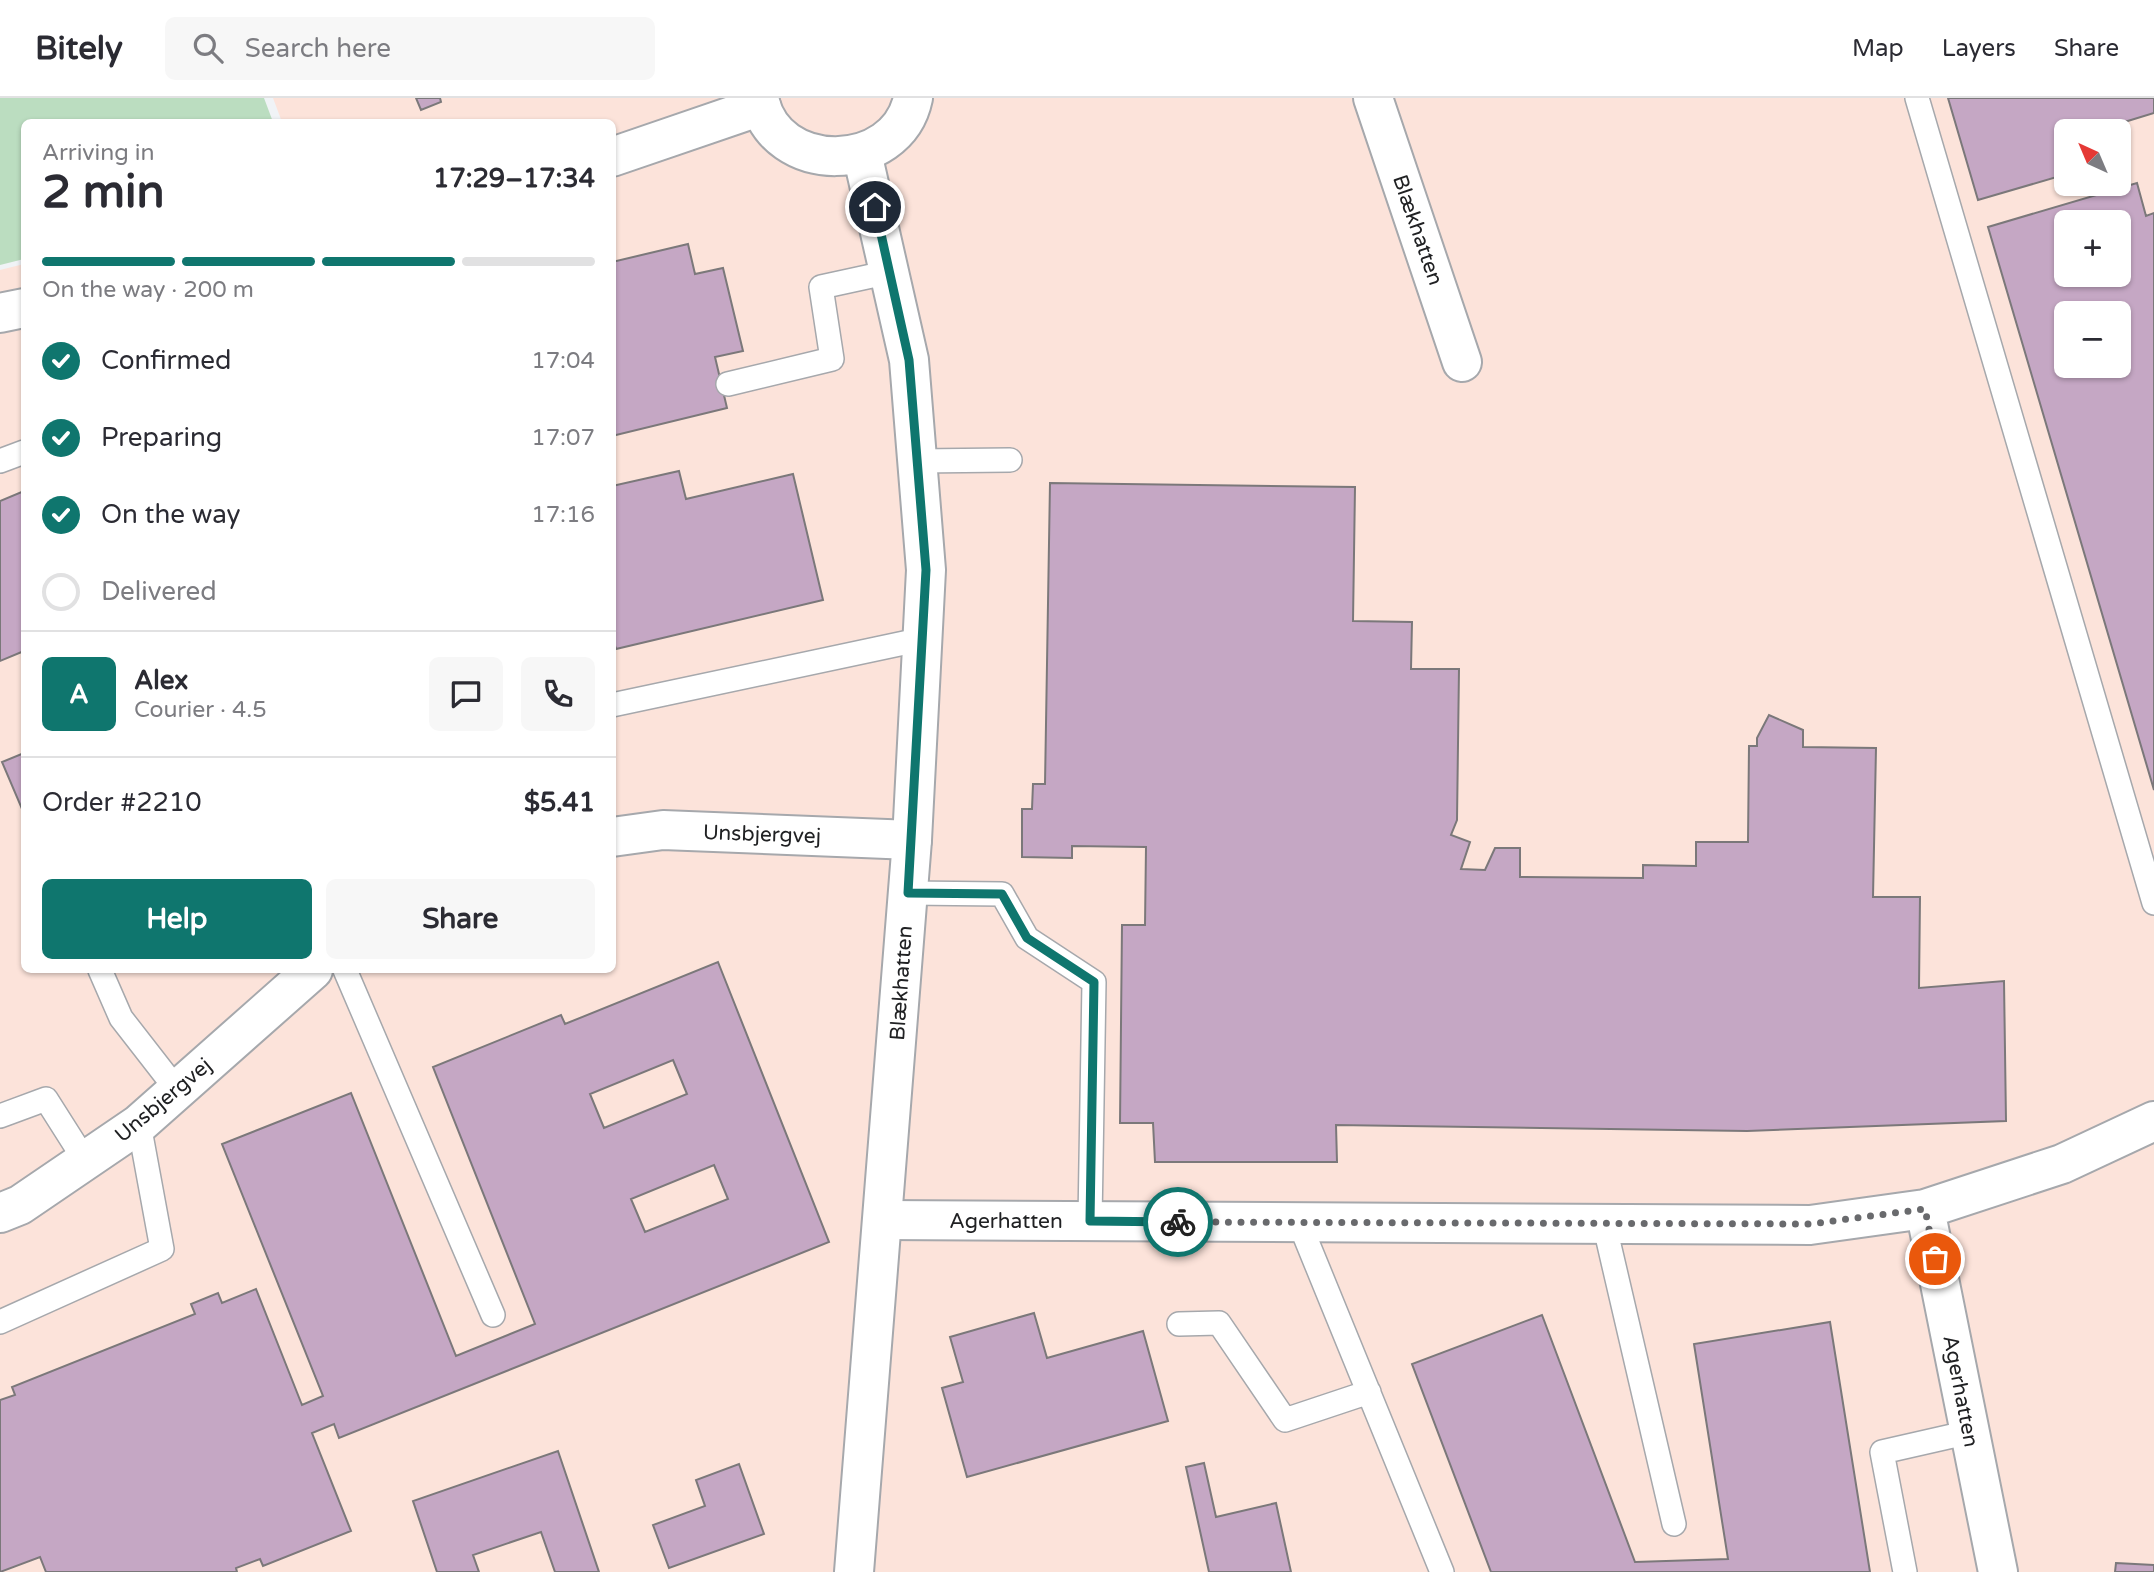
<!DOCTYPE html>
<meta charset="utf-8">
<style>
:root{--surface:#fff;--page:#f7f7f7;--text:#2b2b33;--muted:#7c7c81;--line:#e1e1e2;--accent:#0f766e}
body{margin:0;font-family:"Varela Round",sans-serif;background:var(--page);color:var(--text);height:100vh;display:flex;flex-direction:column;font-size:26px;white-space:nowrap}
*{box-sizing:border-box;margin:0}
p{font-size:23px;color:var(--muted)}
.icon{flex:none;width:38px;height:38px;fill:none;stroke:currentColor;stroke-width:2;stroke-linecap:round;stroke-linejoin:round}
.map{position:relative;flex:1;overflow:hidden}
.sheet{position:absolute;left:21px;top:21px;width:595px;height:854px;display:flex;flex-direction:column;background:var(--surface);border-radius:10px;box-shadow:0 2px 5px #0004}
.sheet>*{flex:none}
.needle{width:46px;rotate:316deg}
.controls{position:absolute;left:2054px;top:21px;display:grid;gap:14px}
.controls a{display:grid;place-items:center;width:77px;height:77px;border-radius:10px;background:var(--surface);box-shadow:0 2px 5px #0004;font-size:35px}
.pin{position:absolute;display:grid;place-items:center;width:60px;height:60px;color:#fff;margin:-30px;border:4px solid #fff;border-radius:50%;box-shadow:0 2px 7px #0007}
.courier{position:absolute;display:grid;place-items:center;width:70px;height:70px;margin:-35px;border:5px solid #0f766e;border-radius:50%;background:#fff;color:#222;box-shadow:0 2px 9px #0007}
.head em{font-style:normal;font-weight:700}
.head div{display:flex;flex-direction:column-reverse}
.head{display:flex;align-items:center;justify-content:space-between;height:119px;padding:0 21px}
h1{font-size:46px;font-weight:700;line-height:52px}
.bar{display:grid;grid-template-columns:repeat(4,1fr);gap:10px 7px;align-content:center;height:84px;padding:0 21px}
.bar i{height:9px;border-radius:5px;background:var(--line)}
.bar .on{background:var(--accent)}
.bar p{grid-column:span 4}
.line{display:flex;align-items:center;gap:18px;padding:0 21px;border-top:2px solid var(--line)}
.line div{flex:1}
.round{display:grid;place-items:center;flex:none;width:74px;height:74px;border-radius:10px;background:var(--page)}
ol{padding:0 21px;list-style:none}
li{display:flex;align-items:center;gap:21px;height:77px}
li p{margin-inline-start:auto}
li .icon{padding:7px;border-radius:50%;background:var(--accent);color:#fff;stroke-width:4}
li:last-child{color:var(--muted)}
li i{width:38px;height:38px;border:4px solid var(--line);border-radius:50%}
.cta{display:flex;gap:14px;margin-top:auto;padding:14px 21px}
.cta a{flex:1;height:80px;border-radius:10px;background:var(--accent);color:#fff;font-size:28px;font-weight:700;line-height:80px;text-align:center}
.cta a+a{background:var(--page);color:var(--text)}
header{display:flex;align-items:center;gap:42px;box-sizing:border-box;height:98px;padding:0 35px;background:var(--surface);border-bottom:2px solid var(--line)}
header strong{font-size:33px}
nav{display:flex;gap:38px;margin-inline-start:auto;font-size:24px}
.search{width:490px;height:63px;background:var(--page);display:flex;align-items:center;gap:18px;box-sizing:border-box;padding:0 24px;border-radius:10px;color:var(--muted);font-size:26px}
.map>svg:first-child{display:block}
.industrial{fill:#fce3da;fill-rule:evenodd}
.green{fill:#bbddc0}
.building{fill:#c5a7c4;stroke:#7b787a;stroke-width:2;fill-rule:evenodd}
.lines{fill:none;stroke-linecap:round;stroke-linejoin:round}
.lane-casing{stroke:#a6a8ac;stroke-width:26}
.street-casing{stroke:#a6a8ac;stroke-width:42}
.secondary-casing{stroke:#a6a8ac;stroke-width:42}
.lane{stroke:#fff;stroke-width:23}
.street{stroke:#fff;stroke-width:38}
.secondary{stroke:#fff;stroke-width:38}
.done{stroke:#696a6d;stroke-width:7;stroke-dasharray:0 12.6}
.route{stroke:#0f766e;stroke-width:9}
.labels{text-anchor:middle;stroke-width:5;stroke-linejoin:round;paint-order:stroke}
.street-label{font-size:21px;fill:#202123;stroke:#fff}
</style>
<header>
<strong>Bitely</strong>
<div class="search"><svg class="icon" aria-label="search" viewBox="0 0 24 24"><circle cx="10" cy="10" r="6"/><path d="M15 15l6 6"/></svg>Search here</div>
<nav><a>Map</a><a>Layers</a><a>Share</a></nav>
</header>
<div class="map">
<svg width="2154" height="1474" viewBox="0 0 2154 1474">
<rect width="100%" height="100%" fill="#f0f3f6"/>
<!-- industrial -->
<path class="industrial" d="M273,0H2154V1474H0V172L24,166V872H612V24H282ZM2067,33H2119V86H2067ZM2067,124H2119V177H2067ZM2067,215H2119V268H2067Z"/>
<!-- green -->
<path class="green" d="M0,0H264L273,24H24V161L0,167Z"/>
<!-- building -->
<path class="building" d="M416,0H440L441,4L421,12Z
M1948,0H2154V15L2118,26L2128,58L2119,61V33H2067V76L1978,102Z
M2137,85L2146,118L2154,115V692L1988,129ZM2067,124H2119V177H2067ZM2067,215H2119V268H2067Z
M688,146L695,176L723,170L743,253L715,259L727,310L612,338V164Z
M679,373L686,401L793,376L823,502L616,551L612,537V388Z
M1050,385L1355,389L1353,523L1412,524L1411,571H1459L1457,722L1451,737L1470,744L1461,771L1485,772L1495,750H1520V779L1643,780V767L1696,768V744H1748L1749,648H1757V640L1769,617L1803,632V649L1876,650L1873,799H1920L1919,890L2004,883L2006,1023L1747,1033L1336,1027L1337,1064H1155L1153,1025H1120L1122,827H1145L1146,749L1072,748V760L1022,759V711H1032L1033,686H1045Z
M24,393V553L0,563V403Z
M24,655V710L22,711L2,664Z
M718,864L829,1144L339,1340L334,1326L312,1335L351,1433L263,1468L260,1461L236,1470L237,1474H46L40,1459L0,1474V1302L15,1297L12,1289L195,1216L191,1206L218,1195L222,1205L256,1191L302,1307L323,1298L222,1046L351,995L456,1258L535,1226L433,969L561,917L565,926ZM673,962L687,996L604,1030L590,996ZM714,1067L728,1101L645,1134L631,1101Z
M1034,1215L1047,1260L1143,1233L1168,1323L967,1379L942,1290L963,1284L950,1239Z
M1542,1217L1635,1464L1728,1461L1694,1246L1830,1224L1870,1474H1491L1412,1266Z
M558,1353L599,1474H555L541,1434L473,1457L479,1474H437L413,1403Z
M1204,1365L1216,1419L1276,1405L1291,1474H1209L1186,1369Z
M739,1366L764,1436L669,1470L653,1427L705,1408L696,1382Z
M2116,1465L2154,1467V1474H2115Z"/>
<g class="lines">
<!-- lane casing -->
<g class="lane-casing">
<path id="lane" d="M1917,0L2154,805
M728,286L832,261L821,189L890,174
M0,363L24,354
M917,363L1010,362
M612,607L923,541
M908,795L1002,796L1027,840L1094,884L1090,1123
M100,872L121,920L177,992
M345,872L493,1217
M0,1018L46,1001L86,1064
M1299,1124L1442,1474
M1604,1125L1674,1426
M0,1224L162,1151L139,1026
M1179,1226L1219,1225L1285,1322L1369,1294
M1905,1474L1882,1354L1970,1334"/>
</g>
<!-- street casing -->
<g class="street-casing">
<path id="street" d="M1373,0L1462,264
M612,59L761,8
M0,215L24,210
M612,739L663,732L912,742
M1925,1111L1998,1474
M0,1115L20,1107L139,1026L313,872
M883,1122L1810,1127L1925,1111L2062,1066L2154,1023"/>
</g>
<!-- secondary casing -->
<g class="secondary-casing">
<path id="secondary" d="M759,0C774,78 897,77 913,0
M854,1474L912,742L926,472L909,262L862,55"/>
</g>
<!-- lane -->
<use href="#lane" class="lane"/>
<!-- street -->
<use href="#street" class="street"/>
<!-- secondary -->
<use href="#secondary" class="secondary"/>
</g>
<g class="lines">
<!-- done -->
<path class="done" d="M1178,1124L1810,1126L1925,1111L1935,1161"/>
<!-- route -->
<path class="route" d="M875,109L909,262L926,472L908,795L1002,796L1027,840L1094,884L1090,1123L1178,1124"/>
</g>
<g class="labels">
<!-- street labels -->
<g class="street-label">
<text transform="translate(1418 132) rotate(71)" y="7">Blækhatten</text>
<text transform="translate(762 736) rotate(2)" y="7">Unsbjergvej</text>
<text transform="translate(901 885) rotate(-86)" y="7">Blækhatten</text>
<text transform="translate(163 1002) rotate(-40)" y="7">Unsbjergvej</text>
<text x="1006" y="1130">Agerhatten</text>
<text transform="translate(1961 1293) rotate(79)" y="7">Agerhatten</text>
</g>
</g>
</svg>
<div class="controls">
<a><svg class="needle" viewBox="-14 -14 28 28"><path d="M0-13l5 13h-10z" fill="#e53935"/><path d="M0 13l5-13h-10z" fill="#7c7c81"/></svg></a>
<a>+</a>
<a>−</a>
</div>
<div class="pin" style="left:1935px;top:1161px;background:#ea580c"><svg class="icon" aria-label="bag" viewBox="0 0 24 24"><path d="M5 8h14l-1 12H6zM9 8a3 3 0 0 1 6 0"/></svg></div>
<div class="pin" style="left:875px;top:109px;background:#1f2937"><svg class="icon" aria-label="home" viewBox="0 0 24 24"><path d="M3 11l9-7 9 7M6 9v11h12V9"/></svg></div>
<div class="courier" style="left:1178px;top:1124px"><svg class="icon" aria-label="bike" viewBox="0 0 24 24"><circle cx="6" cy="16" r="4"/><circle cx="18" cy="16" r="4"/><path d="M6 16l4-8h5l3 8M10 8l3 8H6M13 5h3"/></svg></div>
<section class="sheet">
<div class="head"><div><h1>2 min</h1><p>Arriving in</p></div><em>17:29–17:34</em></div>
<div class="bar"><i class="on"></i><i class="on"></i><i class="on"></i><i></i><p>On the way · 200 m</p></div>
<ol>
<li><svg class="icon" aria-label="check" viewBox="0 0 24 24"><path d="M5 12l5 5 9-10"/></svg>Confirmed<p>17:04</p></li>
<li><svg class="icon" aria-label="check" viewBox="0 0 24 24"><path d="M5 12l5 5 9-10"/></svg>Preparing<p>17:07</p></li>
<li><svg class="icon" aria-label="check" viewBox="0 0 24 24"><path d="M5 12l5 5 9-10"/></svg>On the way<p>17:16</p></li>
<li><i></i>Delivered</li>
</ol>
<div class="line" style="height:126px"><b class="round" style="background:var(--accent);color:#fff">A</b><div><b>Alex</b><p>Courier · 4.5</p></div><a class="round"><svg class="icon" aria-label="chat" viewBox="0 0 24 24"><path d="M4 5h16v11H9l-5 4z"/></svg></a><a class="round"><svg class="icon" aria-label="phone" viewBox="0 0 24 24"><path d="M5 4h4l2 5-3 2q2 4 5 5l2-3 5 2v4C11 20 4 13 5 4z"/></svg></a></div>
<div class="line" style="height:91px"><div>Order #2210</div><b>$5.41</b></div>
<div class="cta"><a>Help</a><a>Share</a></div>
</section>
</div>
